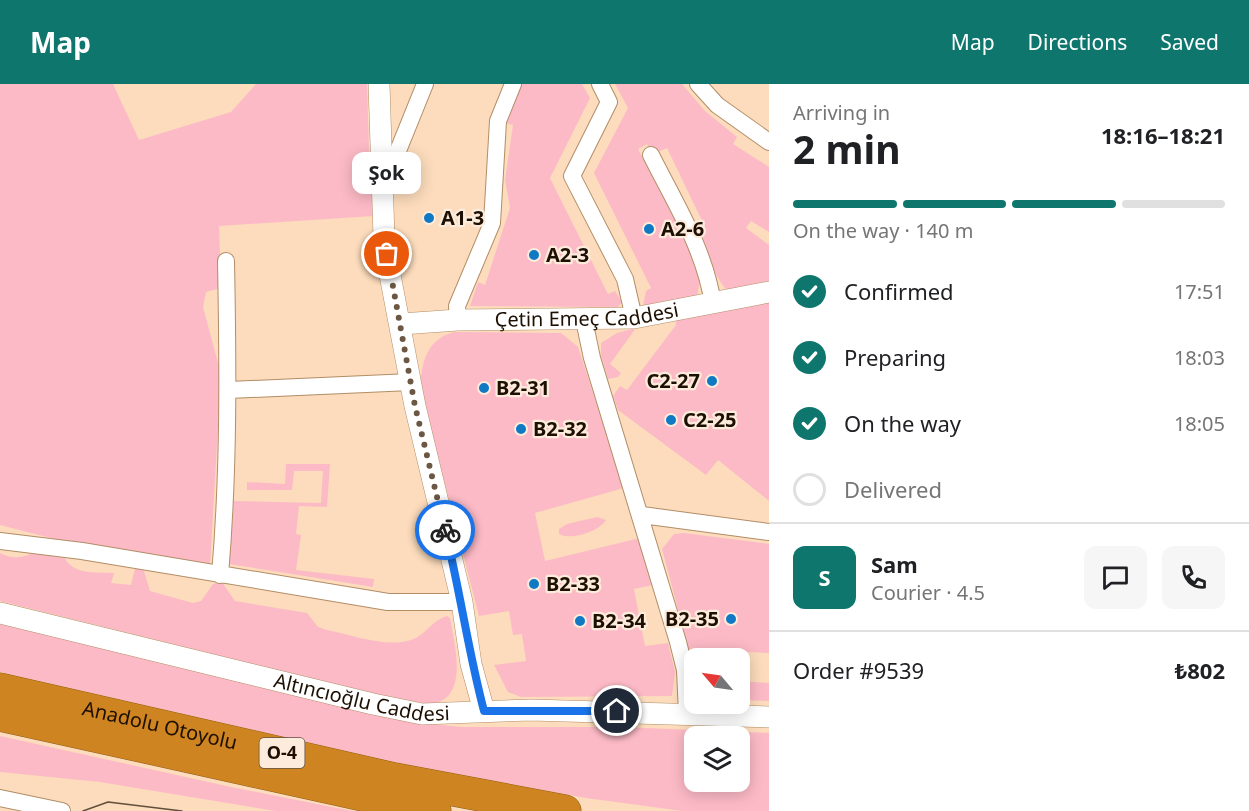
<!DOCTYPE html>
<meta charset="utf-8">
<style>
:root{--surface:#fff;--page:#f6f6f6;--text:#202124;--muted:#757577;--line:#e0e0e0;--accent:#0f766e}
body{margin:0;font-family:"Noto Sans",sans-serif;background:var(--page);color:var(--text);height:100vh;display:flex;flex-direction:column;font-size:22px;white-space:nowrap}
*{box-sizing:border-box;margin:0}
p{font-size:20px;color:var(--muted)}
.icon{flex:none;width:33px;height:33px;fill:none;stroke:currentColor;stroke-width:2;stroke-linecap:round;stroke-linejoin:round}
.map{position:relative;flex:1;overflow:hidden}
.details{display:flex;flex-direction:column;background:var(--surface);width:480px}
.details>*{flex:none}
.needle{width:39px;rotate:299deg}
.fabs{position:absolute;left:684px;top:564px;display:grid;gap:12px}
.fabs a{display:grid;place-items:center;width:66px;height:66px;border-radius:12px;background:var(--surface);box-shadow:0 3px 15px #0003;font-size:30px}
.pin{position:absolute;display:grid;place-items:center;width:51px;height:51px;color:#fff;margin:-26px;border:3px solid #fff;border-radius:50%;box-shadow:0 2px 6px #0007}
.courier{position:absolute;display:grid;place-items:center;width:60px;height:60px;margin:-30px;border:4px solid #1a73e8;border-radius:50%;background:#fff;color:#222;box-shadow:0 2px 8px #0007}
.bubble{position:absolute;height:42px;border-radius:12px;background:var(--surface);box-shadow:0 3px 15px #0003;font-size:20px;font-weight:700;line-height:42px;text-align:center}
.headline em{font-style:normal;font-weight:700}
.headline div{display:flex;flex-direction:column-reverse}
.headline{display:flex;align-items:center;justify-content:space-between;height:102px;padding:0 24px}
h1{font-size:39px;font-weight:700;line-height:45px}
.bar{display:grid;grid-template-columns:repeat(4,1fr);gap:9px 6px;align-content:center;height:72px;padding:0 24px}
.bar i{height:8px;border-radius:4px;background:var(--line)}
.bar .current{background:var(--accent)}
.bar p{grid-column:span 4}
.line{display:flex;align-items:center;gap:15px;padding:0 24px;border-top:2px solid var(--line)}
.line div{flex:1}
.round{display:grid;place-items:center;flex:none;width:63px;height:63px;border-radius:12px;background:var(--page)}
ol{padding:0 24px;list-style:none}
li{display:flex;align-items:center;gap:18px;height:66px}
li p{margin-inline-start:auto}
li .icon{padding:6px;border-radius:50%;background:var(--accent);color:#fff;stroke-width:4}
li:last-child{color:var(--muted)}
li i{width:33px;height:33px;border:3px solid var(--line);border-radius:50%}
header{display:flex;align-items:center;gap:36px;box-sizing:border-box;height:84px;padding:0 30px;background:var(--accent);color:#fff}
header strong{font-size:28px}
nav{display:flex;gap:33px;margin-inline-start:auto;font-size:21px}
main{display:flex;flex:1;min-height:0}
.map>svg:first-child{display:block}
.green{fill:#fcbac6;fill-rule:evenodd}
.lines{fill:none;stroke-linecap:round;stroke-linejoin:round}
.minor-casing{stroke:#b28d66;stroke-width:18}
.tertiary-casing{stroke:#b28d66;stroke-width:22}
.motorway-casing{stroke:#915b17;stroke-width:33}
.minor{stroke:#fff;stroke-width:16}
.tertiary{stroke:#fff;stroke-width:21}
.motorway{stroke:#cf8422;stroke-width:32}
.tram{stroke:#624e3c;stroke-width:1.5}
.done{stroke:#6b5743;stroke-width:6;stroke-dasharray:0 10.8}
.route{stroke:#1a73e8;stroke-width:8}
.poi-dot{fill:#1079c4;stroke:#fdecdc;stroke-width:2}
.labels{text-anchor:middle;stroke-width:4.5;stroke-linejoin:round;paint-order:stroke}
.shield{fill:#fdecdc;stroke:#605143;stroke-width:1.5}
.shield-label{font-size:18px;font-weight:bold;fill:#1d0f02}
.poi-label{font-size:20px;font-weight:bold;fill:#1d0f02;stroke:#fdecdc;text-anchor:start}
.street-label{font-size:20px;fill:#1d0f02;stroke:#fdecdc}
</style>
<header>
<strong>Map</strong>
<nav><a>Map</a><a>Directions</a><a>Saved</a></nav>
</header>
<main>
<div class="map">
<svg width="769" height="727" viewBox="0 0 769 727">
<rect width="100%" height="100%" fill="#fcdcbc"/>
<!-- green -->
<path class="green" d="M0,0H113L139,56L231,28L256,0H367L370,101L374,132L219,142L221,204L206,208L203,223L221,290L210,482L66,458L0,441Z
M522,0H582L590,14L550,94L608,210L615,207L622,218L618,223L470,222L478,198L485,201L510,124L505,96L513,41L504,39Z
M615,0H682L705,27L737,53L733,60L769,83V148L751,137L746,144L769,161V197L727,206C715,195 706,165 697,148L705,143L667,64L651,71L647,60L638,65L702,188L697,212L643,222L646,207L651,204L594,89L628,24Z
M769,217V417L718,376L706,391L618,326L613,312L620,302L627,306L676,241V236Z
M636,244L610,280L621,289L618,293L608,295L601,271V259L617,249Z
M455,248L561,249L578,263L624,404L535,429L545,477L640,454L653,501L634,505L645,562L668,559L675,588L672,612L521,613L508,608L494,581L526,577L522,550L513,551L509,527L479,532L421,307C420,282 426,254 455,248Z
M286,380H330L327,423L299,422L296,450L301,451L296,486L374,495L373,503L229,480L234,417L321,419L323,387H294L292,406H247V398L285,400Z
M597,433L606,436C600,447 570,457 559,450V445L567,440Z
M684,449L769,460V569L700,566V574H694V586L662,465L674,450Z
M38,466L64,473C73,491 95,488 114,489L111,499L131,501L135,485L143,484L150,507L193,519L201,517L213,500L222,498L235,517L307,529L318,543L327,546C353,551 391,566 416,554C428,547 433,536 447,532L450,534C454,557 469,612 435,619C422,621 392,613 378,611L0,517V469C13,476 26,474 38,466Z
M0,538L420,639L462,643H620L769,649V727H683L586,714L399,679L0,588ZM694,652H740V698H694Z
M740,597L769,599V617L740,616Z
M0,652L231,703L352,727H276L100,698L0,688Z"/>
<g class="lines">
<!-- minor casing -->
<g class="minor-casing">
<path id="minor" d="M600,0L609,18L572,92L625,195L634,234
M698,0L717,21L769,58
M651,71C675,119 705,166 713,220
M385,99L425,0
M458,236L457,222L492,139L498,37L513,0
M584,236L592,274L678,558L685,586L687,629
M229,306L411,298
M642,431L769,448
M0,457L82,467L388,518H462
M220,491C229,386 228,282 226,177
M0,714L62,727"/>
</g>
<!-- tertiary casing -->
<g class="tertiary-casing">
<g id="tertiary">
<path d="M379,0L384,153L390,191L415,322L462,518L471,580L484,627"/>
<path id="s1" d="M401,240L458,236L634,234L769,208"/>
<path id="s2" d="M0,529L373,620L422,630L531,626L769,633"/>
</g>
</g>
<!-- motorway casing -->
<g class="motorway-casing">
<g id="motorway">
<path id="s3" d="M0,605L395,695L565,727"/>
<path d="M0,631L435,727"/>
</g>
</g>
<!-- minor -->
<use href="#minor" class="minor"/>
<!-- tertiary -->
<use href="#tertiary" class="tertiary"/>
<!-- motorway -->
<use href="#motorway" class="motorway"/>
<!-- tram -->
<path class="tram" d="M83,727L108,718L182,727"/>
</g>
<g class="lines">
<!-- done -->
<path class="done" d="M387,170L415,322L445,446"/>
<!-- route -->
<path class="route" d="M445,446C460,506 468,567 484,627H617"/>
</g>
<!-- markers -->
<g class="poi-dot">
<circle cx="429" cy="134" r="6"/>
<circle cx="649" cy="145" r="6"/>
<circle cx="534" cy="171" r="6"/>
<circle cx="712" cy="297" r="6"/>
<circle cx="484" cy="304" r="6"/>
<circle cx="671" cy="336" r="6"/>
<circle cx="521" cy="345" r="6"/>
<circle cx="534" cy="500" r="6"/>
<circle cx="731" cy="535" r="6"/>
<circle cx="580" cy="537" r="6"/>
</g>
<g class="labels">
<!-- shield labels -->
<rect class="shield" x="259.5" y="654" width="45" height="30" rx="4.5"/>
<g class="shield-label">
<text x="282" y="675">O-4</text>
</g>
<!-- poi labels -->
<g class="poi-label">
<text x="441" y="141">A1-3</text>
<text x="661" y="152">A2-6</text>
<text x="546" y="178">A2-3</text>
<text x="700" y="304" text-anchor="end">C2-27</text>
<text x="496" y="311">B2-31</text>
<text x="683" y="343">C2-25</text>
<text x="533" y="352">B2-32</text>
<text x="546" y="507">B2-33</text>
<text x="719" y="542" text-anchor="end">B2-35</text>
<text x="592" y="544">B2-34</text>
</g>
<!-- street labels -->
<g class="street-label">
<text dy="7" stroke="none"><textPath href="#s1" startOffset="186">Çetin Emeç Caddesi</textPath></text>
<text dy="7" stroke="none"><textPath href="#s2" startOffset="372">Altıncıoğlu Caddesi</textPath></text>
<text dy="7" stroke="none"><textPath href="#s3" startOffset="164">Anadolu Otoyolu</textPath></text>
</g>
</g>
</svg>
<div class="fabs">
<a><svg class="needle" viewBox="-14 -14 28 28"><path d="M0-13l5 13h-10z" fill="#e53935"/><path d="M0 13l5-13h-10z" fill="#757577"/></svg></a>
<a><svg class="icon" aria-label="layers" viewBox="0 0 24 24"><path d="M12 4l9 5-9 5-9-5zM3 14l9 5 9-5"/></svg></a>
</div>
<div class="pin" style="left:387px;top:170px;background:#ea580c"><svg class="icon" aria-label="bag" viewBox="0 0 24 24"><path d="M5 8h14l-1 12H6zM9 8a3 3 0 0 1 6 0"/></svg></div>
<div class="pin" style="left:617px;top:627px;background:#1f2937"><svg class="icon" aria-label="home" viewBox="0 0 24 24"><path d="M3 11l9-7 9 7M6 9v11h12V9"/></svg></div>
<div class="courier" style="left:445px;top:446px"><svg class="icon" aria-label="bike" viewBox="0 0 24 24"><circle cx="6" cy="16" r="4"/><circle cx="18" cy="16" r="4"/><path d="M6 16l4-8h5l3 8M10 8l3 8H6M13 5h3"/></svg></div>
<div class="bubble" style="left:352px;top:68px;width:69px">Şok</div>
</div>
<section class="details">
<div class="headline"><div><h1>2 min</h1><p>Arriving in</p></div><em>18:16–18:21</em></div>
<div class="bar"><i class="current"></i><i class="current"></i><i class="current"></i><i></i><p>On the way · 140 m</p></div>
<ol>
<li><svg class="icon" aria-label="check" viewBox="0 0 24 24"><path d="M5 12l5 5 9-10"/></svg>Confirmed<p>17:51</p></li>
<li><svg class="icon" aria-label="check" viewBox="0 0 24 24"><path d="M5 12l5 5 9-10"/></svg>Preparing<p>18:03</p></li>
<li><svg class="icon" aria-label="check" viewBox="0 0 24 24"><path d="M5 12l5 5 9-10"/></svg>On the way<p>18:05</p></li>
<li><i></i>Delivered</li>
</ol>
<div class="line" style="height:108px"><b class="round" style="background:var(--accent);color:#fff">S</b><div><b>Sam</b><p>Courier · 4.5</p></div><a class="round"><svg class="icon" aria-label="chat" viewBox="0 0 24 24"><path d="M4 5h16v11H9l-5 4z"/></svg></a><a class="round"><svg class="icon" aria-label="phone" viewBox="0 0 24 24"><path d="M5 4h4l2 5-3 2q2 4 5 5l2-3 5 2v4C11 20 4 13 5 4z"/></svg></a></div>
<div class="line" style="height:78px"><div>Order #9539</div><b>₺802</b></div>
</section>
</main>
